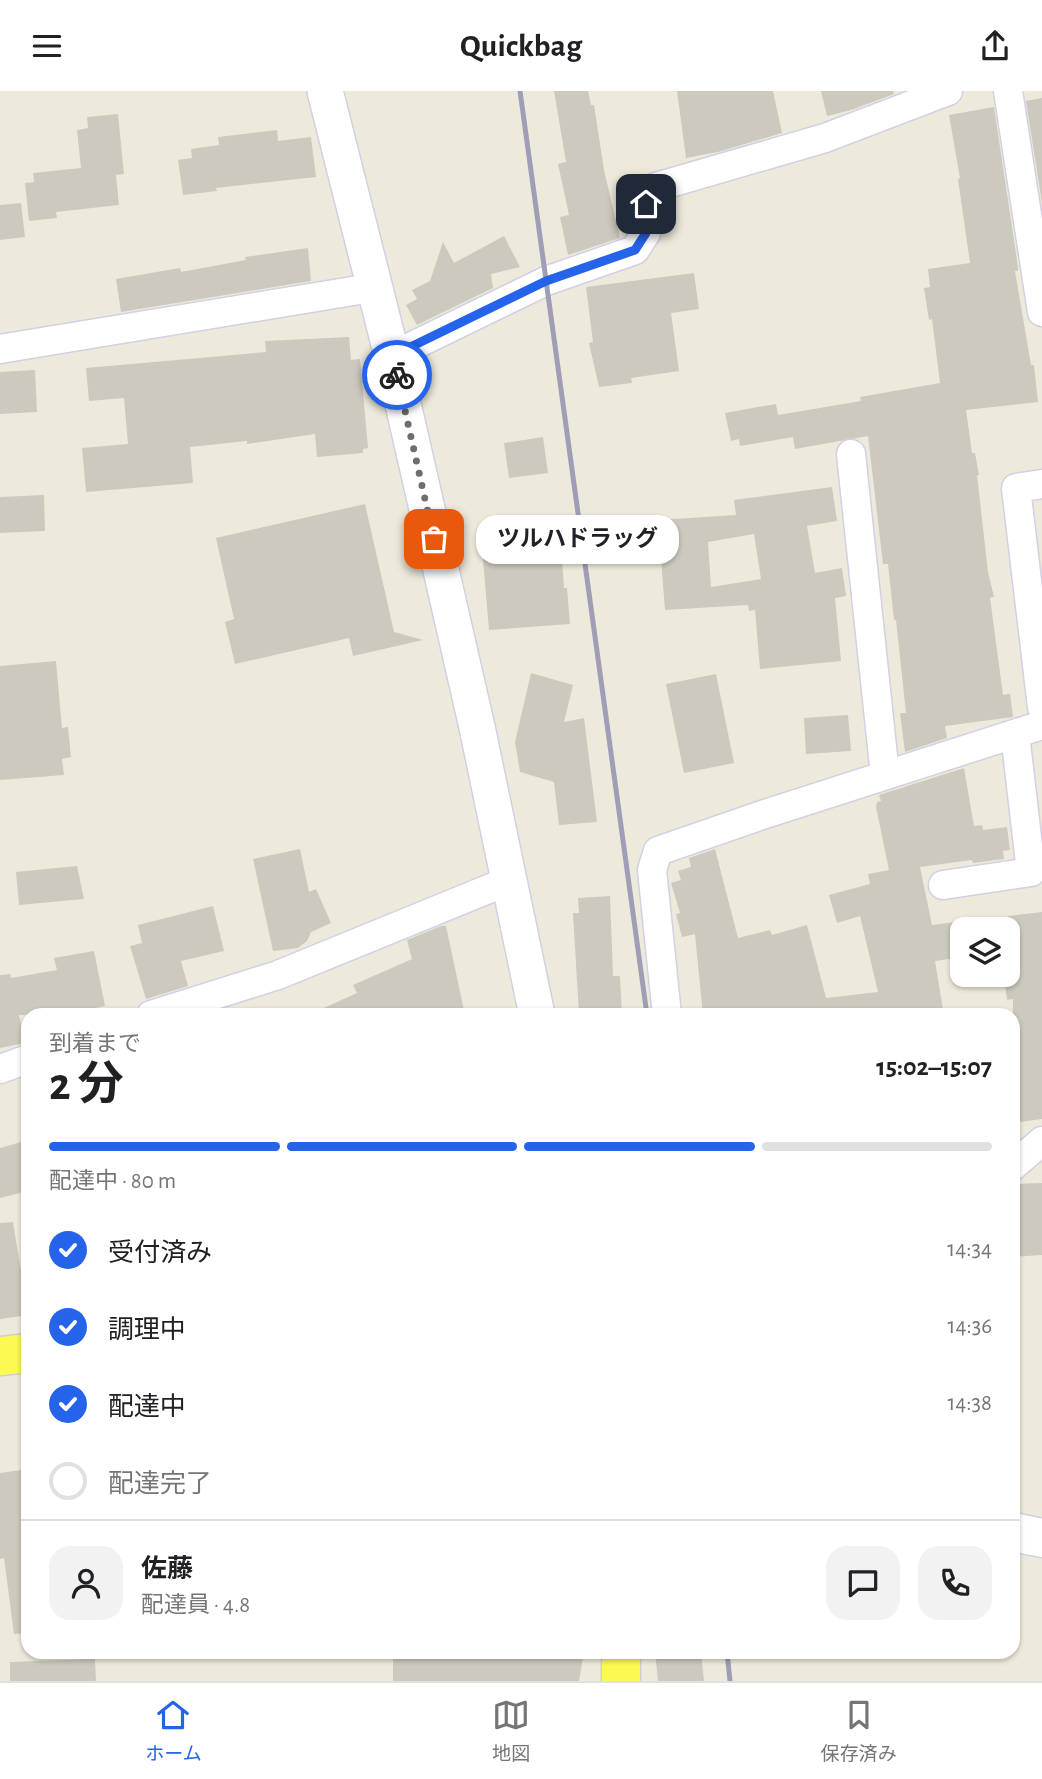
<!DOCTYPE html>
<html lang="ja">
<meta charset="utf-8">
<style>
:root{--surface:#fff;--page:#f2f2f2;--text:#202124;--muted:#757577;--line:#e0e0e0;--accent:#2563eb}
body{margin:0;font-family:"Alegreya Sans","Noto Sans JP",sans-serif;background:var(--page);color:var(--text);height:100vh;display:flex;flex-direction:column;font-size:26px;white-space:nowrap}
*{box-sizing:border-box;margin:0}
p{font-size:23px;color:var(--muted)}
.icon{flex:none;width:38px;height:38px;fill:none;stroke:currentColor;stroke-width:2;stroke-linecap:round;stroke-linejoin:round}
.map{position:relative;flex:1;overflow:hidden}
.panel{position:absolute;left:21px;top:917px;width:999px;height:651px;display:flex;flex-direction:column;background:var(--surface);border-radius:21px;box-shadow:0 2px 5px #0004}
.panel>*{flex:none}
.tools{position:absolute;left:950px;top:826px;display:grid;gap:14px}
.tools a{display:grid;place-items:center;width:70px;height:70px;border-radius:14px;background:var(--surface);box-shadow:0 2px 5px #0004;font-size:35px}
.pin{position:absolute;display:grid;place-items:center;width:60px;height:60px;color:#fff;margin:-30px;border-radius:14px;box-shadow:0 4px 10px #0006}
.courier{position:absolute;display:grid;place-items:center;width:70px;height:70px;margin:-35px;border:5px solid #2563eb;border-radius:50%;background:#fff;color:#222;box-shadow:0 2px 9px #0007}
.bubble{position:absolute;height:49px;border-radius:21px;background:var(--surface);box-shadow:0 2px 5px #0004;font-size:23px;font-weight:700;line-height:49px;text-align:center}
.headline em{font-style:normal;font-weight:700}
.headline div{display:flex;flex-direction:column-reverse}
.headline{display:flex;align-items:center;justify-content:space-between;height:119px;padding:0 28px}
h1{font-size:46px;font-weight:700;line-height:52px}
.bar{display:grid;grid-template-columns:repeat(4,1fr);gap:10px 7px;align-content:center;height:84px;padding:0 28px}
.bar i{height:9px;border-radius:5px;background:var(--line)}
.bar .on{background:var(--accent)}
.bar p{grid-column:span 4}
.line{display:flex;align-items:center;gap:18px;padding:0 28px;border-top:2px solid var(--line)}
.line div{flex:1}
.round{display:grid;place-items:center;flex:none;width:74px;height:74px;border-radius:21px;background:var(--page)}
ol{padding:0 28px;list-style:none}
li{display:flex;align-items:center;gap:21px;height:77px}
li p{margin-inline-start:auto}
li .icon{padding:7px;border-radius:50%;background:var(--accent);color:#fff;stroke-width:4}
li:last-child{color:var(--muted)}
li i{width:38px;height:38px;border:4px solid var(--line);border-radius:50%}
header{display:flex;justify-content:space-between;align-items:center;height:91px;padding:0 28px;background:var(--surface);font-size:32px;font-weight:700}
.menu{display:flex;justify-content:space-around;align-items:center;height:98px;border-top:2px solid var(--line);background:var(--surface);font-size:19px;color:var(--muted)}
.menu a{display:grid;justify-items:center;gap:4px}
.menu .on{color:var(--accent)}
.map>svg:first-child{display:block}
.building{fill:#ccc9be;fill-rule:evenodd}
.lines{fill:none;stroke-linecap:round;stroke-linejoin:round}
.minor-casing{stroke:#d1d0e5;stroke-width:31}
.tertiary-casing{stroke:#d1d0e5;stroke-width:38}
.secondary-casing{stroke:#d1d0e5;stroke-width:41}
.primary-casing{stroke:#d0d0d0;stroke-width:41}
.minor{stroke:#fff;stroke-width:28}
.tertiary{stroke:#fff;stroke-width:35}
.secondary{stroke:#fff;stroke-width:38}
.primary{stroke:#fcf952;stroke-width:38}
.rail{stroke:#9f9eb6;stroke-width:5}
.done{stroke:#6f6e69;stroke-width:7;stroke-dasharray:0 12.6}
.route{stroke:#2563eb;stroke-width:9}
</style>
<header><svg class="icon" aria-label="menu" viewBox="0 0 24 24"><path d="M4 6h16M4 12h16M4 18h16"/></svg>Quickbag<svg class="icon" aria-label="share" viewBox="0 0 24 24"><path d="M12 15V3M7 8l5-5 5 5M5 13v7h14v-7"/></svg></header>
<div class="map">
<svg width="1042" height="1590" viewBox="0 0 1042 1590">
<rect width="100%" height="100%" fill="#eeeadb"/>
<!-- building -->
<path class="building" d="M554,0H588L591,14H594L604,79L620,147L568,164L560,126L569,124L558,73L566,71Z
M677,0H773L782,42L718,61L686,67Z
M821,0H893L894,3L851,19L827,25Z
M1042,7V112L1026,10Z
M994,16L1018,176V180H1015L1031,274H1034L1038,311L966,319L972,362H975L979,384H977L988,481L994,506L990,507L1003,604L1010,603L1013,626L945,635L947,647L905,661L900,622H906L896,529H894L888,473H883L868,345L795,358L793,346L740,355L739,348L731,350L725,322L776,313L778,324L861,310L860,306L940,292L932,228L929,229L924,197L930,196L928,178L970,172L958,88L960,87L949,24Z
M118,23L124,83L116,84L119,114L56,121L57,127L29,130L25,92L34,91L33,82L81,77L77,39L88,37L87,26Z
M277,39L278,50L311,46L316,86L216,97L217,100L183,104L178,69L192,67L191,58L219,54L218,46Z
M21,112L25,146L0,149V114Z
M504,145L520,176L491,183L493,197L417,234L406,214L417,208L412,199L430,190L443,151L454,172Z
M308,157L311,190L121,221L116,188L180,177L181,181L246,169L245,166Z
M694,182L699,218L671,222L679,280L631,287L632,292L599,296L589,252L593,251L586,196Z
M349,246L351,269L360,268L368,357L363,358V362L317,366L315,343L247,353V350L190,356L193,392L86,401L82,357L128,353L124,307L89,310L86,277L266,261L265,250Z
M35,279L37,321L0,323V281Z
M543,346L548,382L509,387L504,352Z
M832,396L837,430L807,435L815,482L842,477L846,505L835,507L841,570L760,578L755,519L749,520L748,514L665,519L658,429L736,424L734,409ZM754,443L761,488L711,496L708,451Z
M44,404L45,440L0,442V406Z
M365,413L394,541L423,549L353,565L349,547L235,573L225,531L234,528L216,447Z
M560,441L564,497H567L570,533L489,539L481,445Z
M56,570L62,637L68,636L71,666L62,668L64,684L0,689V575Z
M531,582L573,594L564,631L584,627L597,731L559,734L554,691L520,681L515,651Z
M716,583L734,672L684,682L666,593Z
M848,624L851,660L806,663L804,627Z
M964,677L974,735L982,734L983,739L1007,736L1010,759L1003,760L1004,768L973,772L972,769L920,776L932,834L962,830V866L935,870L944,924H703L695,843L682,846L676,823L680,822L671,792L681,789L678,780L691,776L689,767L715,758L738,847L770,839L772,844L807,834L826,907L878,901L860,825L837,832L829,804L870,793L868,783L889,779L876,716L877,711L881,710L879,704Z
M300,758L309,801L316,798L331,832L311,841L307,850L298,857L273,860L253,768Z
M77,775L84,808L19,814L16,781Z
M610,805L613,885H620L622,924H579L573,822H579L578,807Z
M213,815L224,860L181,870L188,895L146,908L130,855L142,852L138,834Z
M1042,821V1028L1013,1032V908L1007,909L1004,884H1008V825Z
M441,835H446L465,924H308L357,902L353,894L412,868L407,849Z
M94,860L105,915L62,924H19L25,952L0,957V884L10,883L11,887L57,879L54,867Z
M28,1049V1100L0,1107V1057Z
M1042,1092V1164L1013,1166V1093Z
M13,1131L28,1224L0,1228V1132Z
M28,1378V1542L14,1543L4,1467L0,1468V1382Z
M393,1561H584L579,1590H393Z
M655,1561H701L704,1590H658Z
M95,1568L96,1590H10V1571Z"/>
<g class="lines">
<!-- minor casing -->
<g class="minor-casing">
<path id="minor" d="M1008,0L1042,221
M0,258L377,196
M392,265L546,190L635,159L646,142L647,113L653,97L825,47L948,0
M851,363L885,684
M1042,393L1016,397L1042,616
M943,794L1031,781L1015,643
M151,924L278,884L508,790
M667,924L652,779L658,760L765,723L1042,634
M0,978L28,968
M1013,1075L1042,1050"/>
</g>
<!-- tertiary casing -->
<g class="tertiary-casing">
<path id="tertiary" d="M325,0L392,265L477,636L537,924"/>
</g>
<!-- secondary casing -->
<g class="secondary-casing">
<path id="secondary" d="M1013,1441L1042,1447"/>
</g>
<!-- primary casing -->
<g class="primary-casing">
<path id="primary" d="M0,1265L28,1262
M621,1561V1590"/>
</g>
<!-- minor -->
<use href="#minor" class="minor"/>
<!-- tertiary -->
<use href="#tertiary" class="tertiary"/>
<!-- secondary -->
<use href="#secondary" class="secondary"/>
<!-- primary -->
<use href="#primary" class="primary"/>
<!-- rail -->
<path class="rail" d="M520,0L647,924
M727,1561L730,1590"/>
</g>
<g class="lines">
<!-- done -->
<path class="done" d="M397,284L434,448"/>
<!-- route -->
<path class="route" d="M397,284L392,265L546,190L635,159L646,142V113"/>
</g>
</svg>
<div class="tools">
<a><svg class="icon" aria-label="layers" viewBox="0 0 24 24"><path d="M12 4l9 5-9 5-9-5zM3 14l9 5 9-5"/></svg></a>
</div>
<div class="pin" style="left:434px;top:448px;background:#ea580c"><svg class="icon" aria-label="bag" viewBox="0 0 24 24"><path d="M5 8h14l-1 12H6zM9 8a3 3 0 0 1 6 0"/></svg></div>
<div class="pin" style="left:646px;top:113px;background:#1f2937"><svg class="icon" aria-label="home" viewBox="0 0 24 24"><path d="M3 11l9-7 9 7M6 9v11h12V9"/></svg></div>
<div class="courier" style="left:397px;top:284px"><svg class="icon" aria-label="bike" viewBox="0 0 24 24"><circle cx="6" cy="16" r="4"/><circle cx="18" cy="16" r="4"/><path d="M6 16l4-8h5l3 8M10 8l3 8H6M13 5h3"/></svg></div>
<div class="bubble" style="left:476px;top:424px;width:203px">ツルハドラッグ</div>
<section class="panel">
<div class="headline"><div><h1>2 分</h1><p>到着まで</p></div><em>15:02–15:07</em></div>
<div class="bar"><i class="on"></i><i class="on"></i><i class="on"></i><i></i><p>配達中 · 80 m</p></div>
<ol>
<li><svg class="icon" aria-label="check" viewBox="0 0 24 24"><path d="M5 12l5 5 9-10"/></svg>受付済み<p>14:34</p></li>
<li><svg class="icon" aria-label="check" viewBox="0 0 24 24"><path d="M5 12l5 5 9-10"/></svg>調理中<p>14:36</p></li>
<li><svg class="icon" aria-label="check" viewBox="0 0 24 24"><path d="M5 12l5 5 9-10"/></svg>配達中<p>14:38</p></li>
<li><i></i>配達完了</li>
</ol>
<div class="line" style="height:126px"><a class="round"><svg class="icon" aria-label="person" viewBox="0 0 24 24"><circle cx="12" cy="8" r="4"/><path d="M4 21q1-7 8-7t8 7"/></svg></a><div><b>佐藤</b><p>配達員 · 4.8</p></div><a class="round"><svg class="icon" aria-label="chat" viewBox="0 0 24 24"><path d="M4 5h16v11H9l-5 4z"/></svg></a><a class="round"><svg class="icon" aria-label="phone" viewBox="0 0 24 24"><path d="M5 4h4l2 5-3 2q2 4 5 5l2-3 5 2v4C11 20 4 13 5 4z"/></svg></a></div>
</section>
</div>
<nav class="menu">
<a class="on"><svg class="icon" aria-label="home" viewBox="0 0 24 24"><path d="M3 11l9-7 9 7M6 9v11h12V9"/></svg>ホーム</a>
<a><svg class="icon" aria-label="map" viewBox="0 0 24 24"><path d="M3 6l6-2 6 2 6-2v14l-6 2-6-2-6 2zM9 4v14M15 6v14"/></svg>地図</a>
<a><svg class="icon" aria-label="saved" viewBox="0 0 24 24"><path d="M7 4h10v16l-5-4-5 4z"/></svg>保存済み</a>
</nav>
